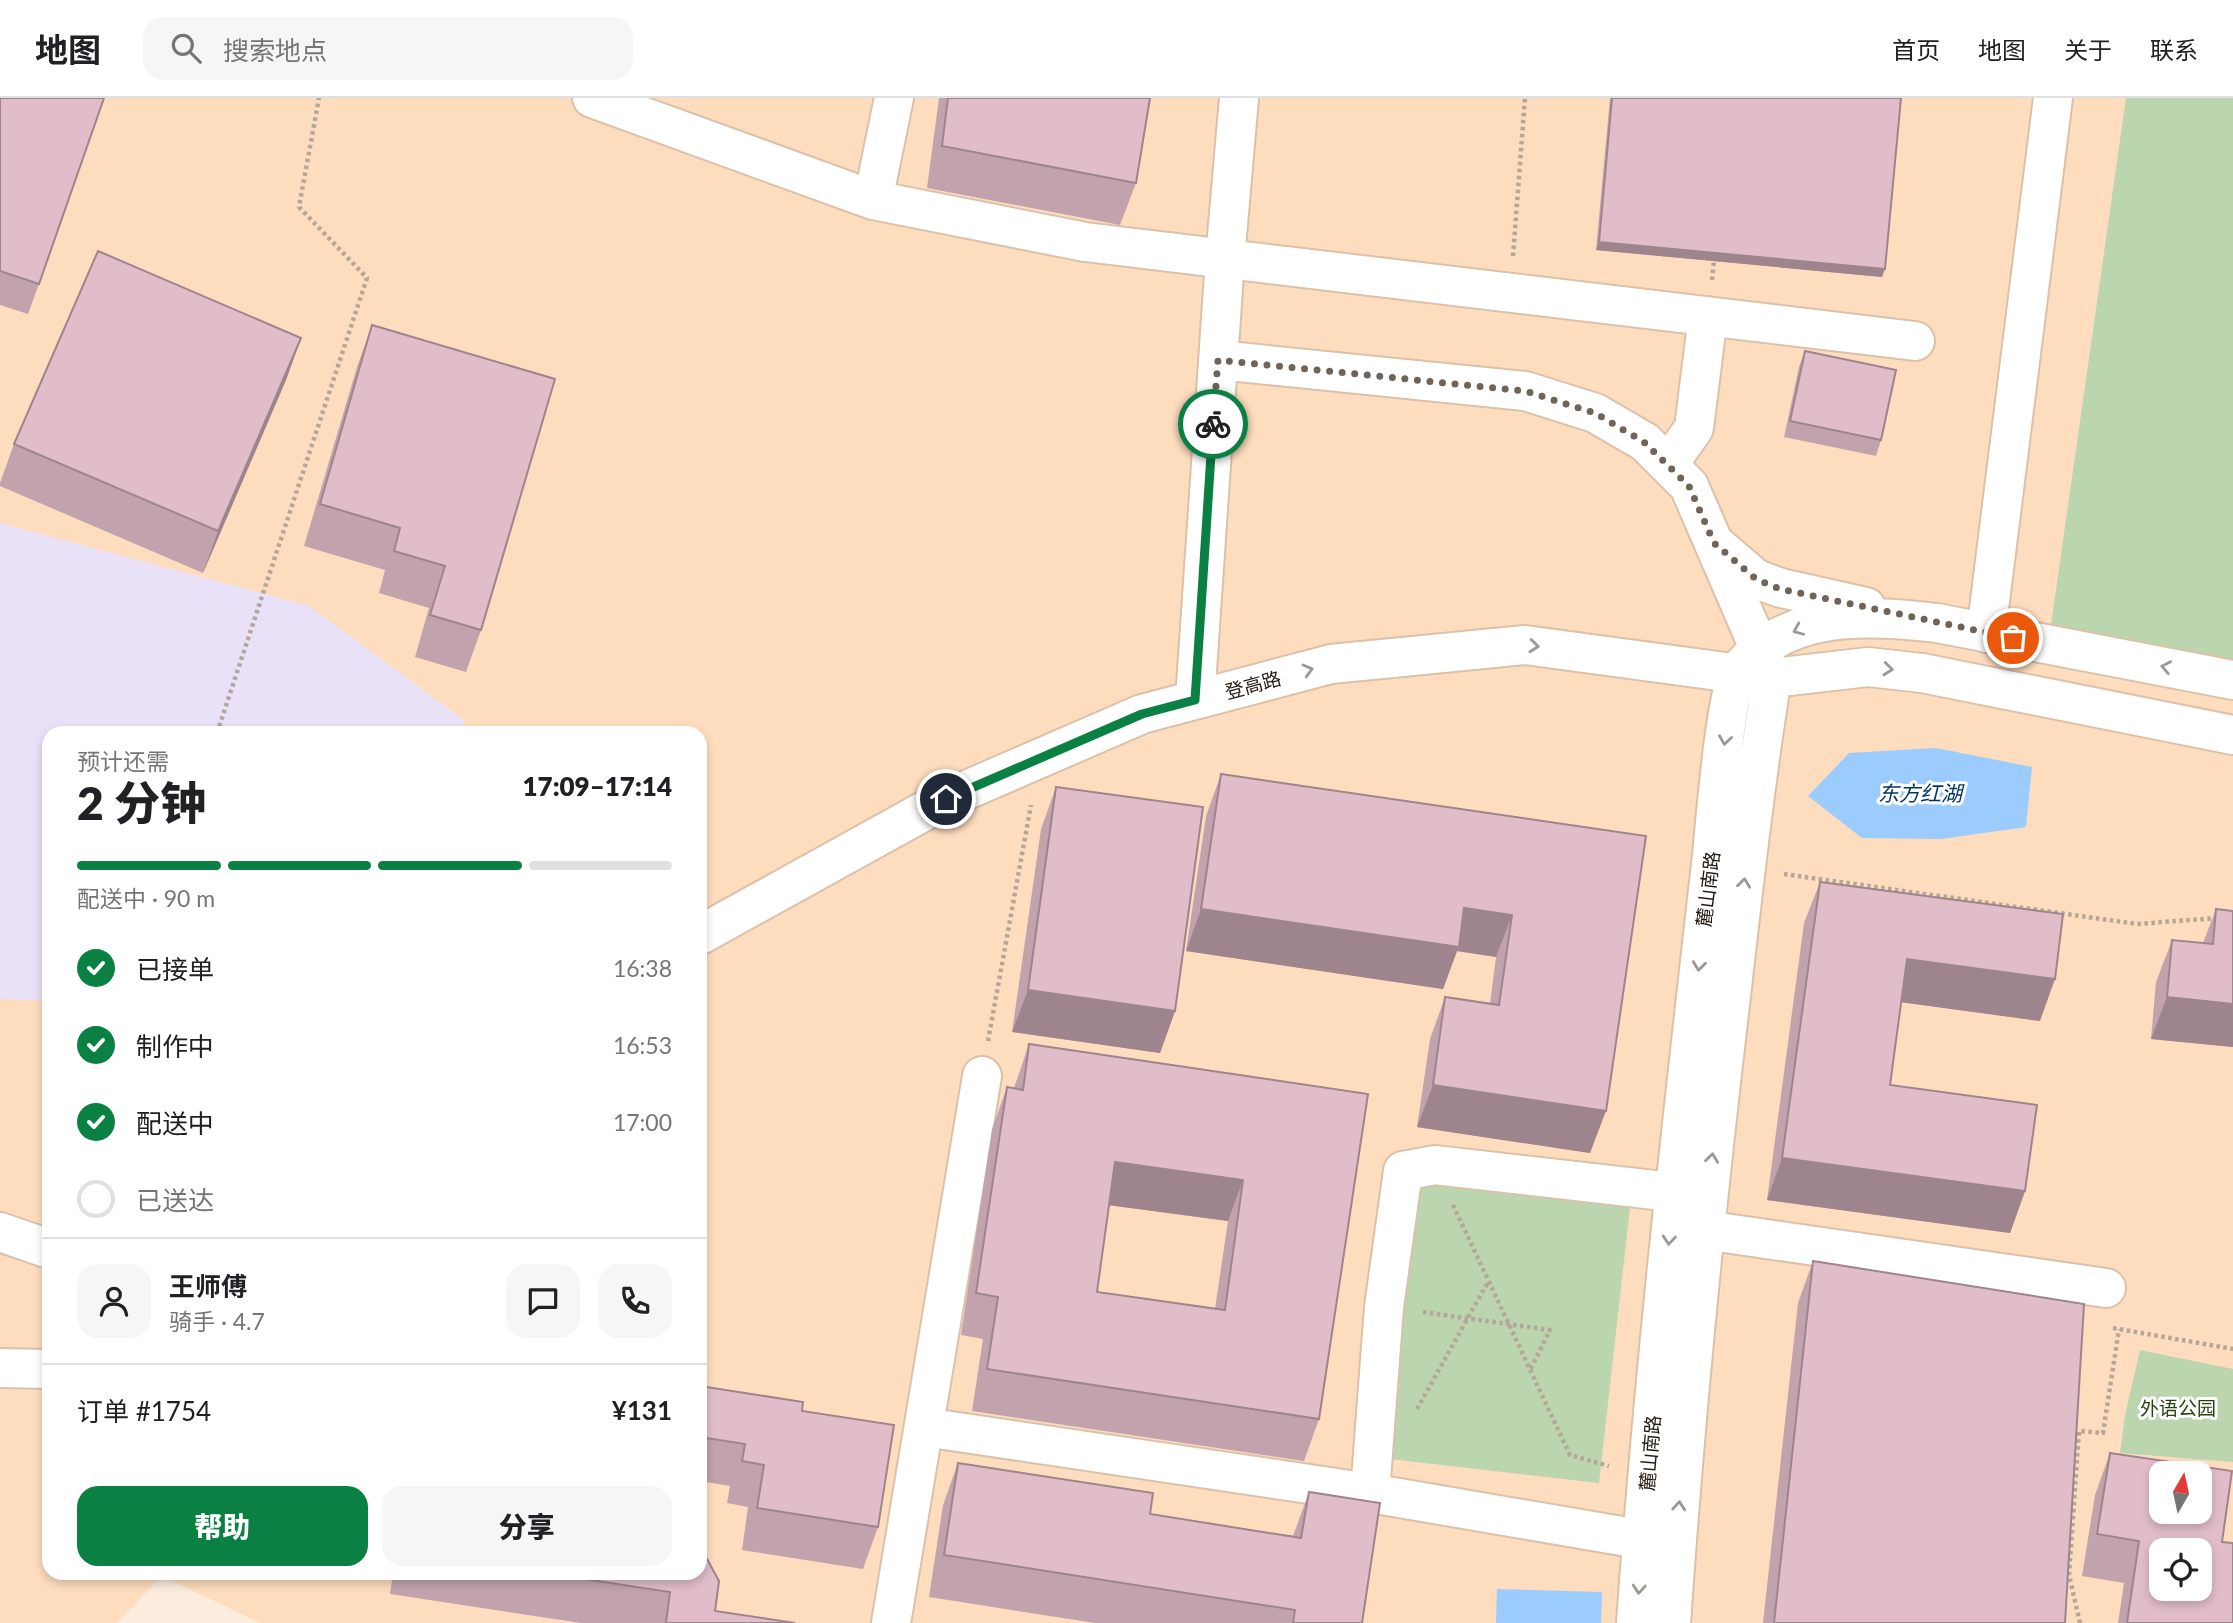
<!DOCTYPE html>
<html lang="zh">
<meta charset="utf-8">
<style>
:root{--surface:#fff;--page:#f6f6f6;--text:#202124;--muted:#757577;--line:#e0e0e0;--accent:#0b8043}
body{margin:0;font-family:Lato,"Noto Sans SC",sans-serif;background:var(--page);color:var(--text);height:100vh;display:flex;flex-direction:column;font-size:26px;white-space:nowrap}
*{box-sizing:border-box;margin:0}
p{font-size:23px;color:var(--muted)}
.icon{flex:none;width:38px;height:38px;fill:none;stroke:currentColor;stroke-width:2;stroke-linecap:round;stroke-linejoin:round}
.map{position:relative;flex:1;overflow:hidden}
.details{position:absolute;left:42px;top:628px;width:665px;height:854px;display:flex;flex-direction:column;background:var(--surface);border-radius:21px;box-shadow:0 4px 10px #0003}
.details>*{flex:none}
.needle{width:46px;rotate:9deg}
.buttons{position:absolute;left:2149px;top:1363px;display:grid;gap:14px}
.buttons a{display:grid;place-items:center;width:63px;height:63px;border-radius:14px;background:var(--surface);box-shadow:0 4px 10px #0003;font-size:35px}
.pin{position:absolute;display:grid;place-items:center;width:60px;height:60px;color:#fff;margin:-30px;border:4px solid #fff;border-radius:50%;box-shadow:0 2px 7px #0007}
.courier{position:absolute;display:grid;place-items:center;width:70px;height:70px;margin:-35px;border:5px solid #0b8043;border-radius:50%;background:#fff;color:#222;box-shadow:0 2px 9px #0007}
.headline em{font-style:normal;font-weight:800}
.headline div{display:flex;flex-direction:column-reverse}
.headline{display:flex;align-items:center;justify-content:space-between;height:119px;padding:0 35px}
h1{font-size:46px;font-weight:800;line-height:52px}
.bar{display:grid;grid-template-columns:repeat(4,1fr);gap:10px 7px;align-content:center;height:84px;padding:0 35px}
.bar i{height:9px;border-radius:5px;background:var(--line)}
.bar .on{background:var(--accent)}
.bar p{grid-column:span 4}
.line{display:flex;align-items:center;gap:18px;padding:0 35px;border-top:2px solid var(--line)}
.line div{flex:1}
.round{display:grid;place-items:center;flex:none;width:74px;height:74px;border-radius:21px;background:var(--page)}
ol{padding:0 35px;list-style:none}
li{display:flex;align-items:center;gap:21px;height:77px}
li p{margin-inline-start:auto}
li .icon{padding:7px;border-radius:50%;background:var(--accent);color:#fff;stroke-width:4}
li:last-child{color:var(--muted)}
li i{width:38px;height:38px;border:4px solid var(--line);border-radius:50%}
.action{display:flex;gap:14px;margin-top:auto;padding:14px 35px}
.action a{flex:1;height:80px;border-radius:21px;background:var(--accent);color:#fff;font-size:28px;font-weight:800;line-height:80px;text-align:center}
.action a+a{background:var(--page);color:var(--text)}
header{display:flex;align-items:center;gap:42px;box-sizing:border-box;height:98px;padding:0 35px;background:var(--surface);border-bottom:2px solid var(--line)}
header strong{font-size:33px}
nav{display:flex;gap:38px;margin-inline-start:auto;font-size:24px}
.search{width:490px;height:63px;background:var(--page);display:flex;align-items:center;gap:18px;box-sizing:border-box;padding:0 24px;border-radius:21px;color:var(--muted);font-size:26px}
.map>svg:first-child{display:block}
.built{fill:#feddbf;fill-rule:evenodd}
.medical{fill:#e8e1f7}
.green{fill:#bbd6af}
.water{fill:#9ccbfe}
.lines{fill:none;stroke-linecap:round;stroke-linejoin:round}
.minor-casing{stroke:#dbc1a9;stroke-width:42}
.major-casing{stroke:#dbc1a9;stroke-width:42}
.path{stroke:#b4a699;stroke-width:4.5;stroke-dasharray:3.5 3.5;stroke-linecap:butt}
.minor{stroke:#fff;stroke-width:38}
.major{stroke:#fff;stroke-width:38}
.wall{fill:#c2a3ad;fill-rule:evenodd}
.shaded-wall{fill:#9e848d}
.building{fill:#e1bdc9;stroke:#9e848d;stroke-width:2;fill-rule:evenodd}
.oneway{stroke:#9c9894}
.done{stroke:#706458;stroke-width:7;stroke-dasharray:0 12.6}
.route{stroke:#0b8043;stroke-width:9}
.labels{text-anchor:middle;stroke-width:6;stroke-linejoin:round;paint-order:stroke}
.street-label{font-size:19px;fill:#241a11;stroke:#fff}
.park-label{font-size:19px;fill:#22450a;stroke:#fff}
.water-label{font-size:21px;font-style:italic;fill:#003562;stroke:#fff}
</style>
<header>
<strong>地图</strong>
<div class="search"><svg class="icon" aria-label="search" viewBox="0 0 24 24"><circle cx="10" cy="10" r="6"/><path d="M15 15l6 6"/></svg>搜索地点</div>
<nav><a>首页</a><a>地图</a><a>关于</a><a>联系</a></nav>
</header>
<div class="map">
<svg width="2233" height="1525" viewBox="0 0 2233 1525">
<rect width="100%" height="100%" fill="#fcecdd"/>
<!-- built -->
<path class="built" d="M0,0H2233V1525H260L162,1478L117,1525H0ZM49,635H700V1475H49ZM2161,1376H2200V1414H2161ZM2161,1452H2200V1491H2161Z"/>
<!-- medical -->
<path class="medical" d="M0,425L309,508L464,622V635H49V903L0,901Z"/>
<!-- green -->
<path class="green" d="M2126,0H2233V563L2051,527Z
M1413,1076L1631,1101L1599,1385L1381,1360Z
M2140,1252L2233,1271V1364L2120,1355L2125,1317Z"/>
<!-- water -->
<path class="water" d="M1936,650L2032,669L2026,729L1941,741L1862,740L1808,698L1849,655Z
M1497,1491L1602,1494L1601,1525H1496Z"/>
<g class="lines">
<!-- minor casing -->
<g class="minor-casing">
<path id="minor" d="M592,0L873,102L1085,144L1915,243
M873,102L894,0
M1218,262L1525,293L1595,315L1645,344L1689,388L1772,580
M1668,367L1694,330L1708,218
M1986,535L2053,0
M1195,602L1225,161L1239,0
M700,837L946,701L1142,616L1331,566L1525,547L1770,580
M1704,1132L2106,1190
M0,1134L49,1151
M0,1270L49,1271
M924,1329L1370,1395L1674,1447
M1370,1395L1384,1209L1403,1073L1435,1067L1707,1098
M891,1525L982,978"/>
</g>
<!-- major casing -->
<g class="major-casing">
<path id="major" d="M1714,445L1756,481L1781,490L1866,509
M1636,1525C1654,1268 1683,1013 1712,757C1715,726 1726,589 1740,571C1787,512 1869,517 1937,525L2233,582
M1671,1525C1685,1321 1705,1118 1729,915C1742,803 1754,691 1772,580L1868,569L1922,575L2233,637"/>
</g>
<!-- path -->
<path class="path" d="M1513,158L1525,0
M1712,182L1714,163
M217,635L367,180L299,109L319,0
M1784,776L2137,826L2216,820
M988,943L1031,707
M1453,1107L1570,1357L1609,1368
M1423,1214L1550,1232L1530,1272
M2113,1230L2233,1251
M1417,1311L1488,1184
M2080,1525L2069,1477L2079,1333L2103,1335L2119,1231"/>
<!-- minor -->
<use href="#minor" class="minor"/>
<!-- major -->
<use href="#major" class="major"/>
</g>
<!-- wall -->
<path class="wall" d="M0,0L39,186L28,216L0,207Z
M939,0H1150L1136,85L1120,127L927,90Z
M1610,0H1901L1882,179L1596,152Z
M372,227L481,532L466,574L415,559L429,510L379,495L385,472L304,448L357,269Z
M301,240L286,282L203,475L0,388V385L14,346Z
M1805,253L1881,342L1876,358L1784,339L1799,269Z
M1221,676L1646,738L1590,1055L1417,1029L1430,941L1445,899L1490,906L1496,859L1457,853L1443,891L1186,853L1206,718Z
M1056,689L1175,913L1160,955L1012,934L1041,731Z
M1820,784L2040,923L1901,904L1890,987L2025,1093L2010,1135L1767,1102L1804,825Z
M2216,811L2233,813V949L2151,941L2156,884L2172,842L2203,845Z
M1029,946L1368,996L1319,1321L1304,1363L972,1313L983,1241L961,1237L992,1031L1007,989L1014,990ZM1109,1107L1228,1123L1215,1211L1097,1194Z
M1813,1163L2065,1525H1763L1798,1205Z
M700,1288L802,1313L878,1429L863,1471L742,1452L748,1409L727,1405L730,1388L700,1383Z
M2110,1355L2222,1444L2233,1525H2118L2124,1485L2082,1478L2095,1397Z
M958,1365L1150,1416L1293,1438L1309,1394L1362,1525H1095L929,1499L943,1407Z
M393,1475H700L715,1513L795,1525H581L390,1496Z"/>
<!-- shaded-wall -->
<path class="shaded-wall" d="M1599,144L1885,171L1882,179L1596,152Z
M301,240L286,282L203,475L218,433Z
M1464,810L1512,817L1496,859L1457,853L1443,891L1186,853L1201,811Z
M1907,861L2055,881L2040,923L1892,903Z
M1028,892L1175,913L1160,955L1012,934Z
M2167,899L2233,906V949L2151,941Z
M1433,987L1606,1013L1590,1055L1417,1029Z
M1782,1060L2025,1093L2010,1135L1767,1102Z
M1115,1064L1243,1082L1228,1123L1100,1106Z"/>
<!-- building -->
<path class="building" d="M0,0H104L39,186L0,173Z
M948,0H1150L1136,85L942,48Z
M1612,0H1901L1885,171L1599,144Z
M98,153L301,240L218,433L14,346Z
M372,227L555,281L481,532L430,517L445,468L394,453L400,430L320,406Z
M1805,253L1896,272L1881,342L1790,323Z
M1221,676L1646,738L1606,1013L1433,987L1445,899L1499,907L1512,817L1464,810L1459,849L1201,811Z
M1056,689L1203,709L1175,913L1028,892Z
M1820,784L2063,816L2055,881L1907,861L1890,987L2037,1007L2025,1093L1782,1060Z
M2216,811L2233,813V906L2167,899L2172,842L2213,846Z
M1029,946L1368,996L1319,1321L987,1271L998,1199L976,1195L1007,989L1023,992ZM1115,1064L1243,1082L1225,1212L1097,1194Z
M1813,1163L2084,1206L2065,1525H1774Z
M700,1288L803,1304L802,1313L894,1327L878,1429L757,1410L764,1367L742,1363L745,1346L700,1339Z
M2110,1355L2232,1373L2222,1444L2233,1445V1525H2127L2139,1443L2097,1436ZM2161,1376H2200V1414H2161ZM2161,1452H2200V1491H2161Z
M958,1365L1153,1395L1150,1416L1301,1440L1309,1394L1380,1405L1362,1525H1293L1295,1512L944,1457Z
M700,1448L719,1483L715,1513L795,1525H666L670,1494L545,1475H700Z"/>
<!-- one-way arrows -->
<defs><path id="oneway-chevron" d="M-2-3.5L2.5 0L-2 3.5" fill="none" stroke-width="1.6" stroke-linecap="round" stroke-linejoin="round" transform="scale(1.75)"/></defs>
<g class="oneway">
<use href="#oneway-chevron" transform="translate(1798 532) rotate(157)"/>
<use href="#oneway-chevron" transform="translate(1534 548) rotate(6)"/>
<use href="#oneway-chevron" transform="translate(2166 569) rotate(-169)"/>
<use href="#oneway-chevron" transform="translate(1888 571) rotate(6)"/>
<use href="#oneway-chevron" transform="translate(1308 572) rotate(-15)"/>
<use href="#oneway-chevron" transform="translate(1725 642) rotate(98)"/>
<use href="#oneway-chevron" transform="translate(1744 785) rotate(-83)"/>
<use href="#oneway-chevron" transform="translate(1699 868) rotate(97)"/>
<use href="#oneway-chevron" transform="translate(1712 1060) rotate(-83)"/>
<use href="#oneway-chevron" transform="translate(1669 1142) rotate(95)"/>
<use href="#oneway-chevron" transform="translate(1679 1408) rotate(-86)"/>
<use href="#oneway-chevron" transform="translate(1639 1491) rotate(94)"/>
</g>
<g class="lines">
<!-- done -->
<path class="done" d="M1213,326L1218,262L1525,293L1595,315L1644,344L1689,388L1714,445L1756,481L1780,491L2013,540"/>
<!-- route -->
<path class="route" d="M946,701L1142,616L1195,602L1213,326"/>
</g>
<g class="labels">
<!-- street labels -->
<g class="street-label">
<text transform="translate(1253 587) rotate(-15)" y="7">登高路</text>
<text transform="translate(1708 791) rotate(-83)" y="7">麓山南路</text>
<text transform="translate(1650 1355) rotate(-85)" y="7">麓山南路</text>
</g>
<!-- park labels -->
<g class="park-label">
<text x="2178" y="1317">外语公园</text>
</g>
<!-- water labels -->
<g class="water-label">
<text x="1920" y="703">东方红湖</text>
</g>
</g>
</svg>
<div class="buttons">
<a><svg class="needle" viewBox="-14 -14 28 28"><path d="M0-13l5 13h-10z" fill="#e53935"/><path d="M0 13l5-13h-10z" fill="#757577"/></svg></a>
<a><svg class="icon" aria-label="locate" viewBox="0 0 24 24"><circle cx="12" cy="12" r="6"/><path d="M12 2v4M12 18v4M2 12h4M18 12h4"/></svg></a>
</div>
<div class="pin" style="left:2013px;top:540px;background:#ea580c"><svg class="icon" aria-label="bag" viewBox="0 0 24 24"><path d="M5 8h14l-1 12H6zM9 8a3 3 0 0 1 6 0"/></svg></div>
<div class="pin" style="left:946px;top:701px;background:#1f2937"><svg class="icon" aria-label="home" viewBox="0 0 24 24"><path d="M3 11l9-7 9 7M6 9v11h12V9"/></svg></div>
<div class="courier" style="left:1213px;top:326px"><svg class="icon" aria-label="bike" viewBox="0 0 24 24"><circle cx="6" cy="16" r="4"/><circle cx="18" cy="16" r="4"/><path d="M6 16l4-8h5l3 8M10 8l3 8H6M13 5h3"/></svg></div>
<section class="details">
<div class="headline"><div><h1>2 分钟</h1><p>预计还需</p></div><em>17:09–17:14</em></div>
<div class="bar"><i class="on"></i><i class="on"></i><i class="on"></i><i></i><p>配送中 · 90 m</p></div>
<ol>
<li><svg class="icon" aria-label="check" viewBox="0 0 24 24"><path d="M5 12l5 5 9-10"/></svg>已接单<p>16:38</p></li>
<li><svg class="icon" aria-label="check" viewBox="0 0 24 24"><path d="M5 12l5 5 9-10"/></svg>制作中<p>16:53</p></li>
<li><svg class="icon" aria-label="check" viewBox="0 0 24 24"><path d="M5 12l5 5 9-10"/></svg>配送中<p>17:00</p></li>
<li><i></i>已送达</li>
</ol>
<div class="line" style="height:126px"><a class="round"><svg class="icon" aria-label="person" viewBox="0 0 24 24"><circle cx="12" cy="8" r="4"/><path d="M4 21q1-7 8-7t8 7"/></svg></a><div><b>王师傅</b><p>骑手 · 4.7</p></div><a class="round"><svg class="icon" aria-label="chat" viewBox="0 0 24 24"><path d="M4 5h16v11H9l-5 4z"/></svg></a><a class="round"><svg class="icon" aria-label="phone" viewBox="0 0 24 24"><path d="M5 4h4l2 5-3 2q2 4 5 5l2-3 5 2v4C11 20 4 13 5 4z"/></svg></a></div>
<div class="line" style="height:91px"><div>订单 #1754</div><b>¥131</b></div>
<div class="action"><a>帮助</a><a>分享</a></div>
</section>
</div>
